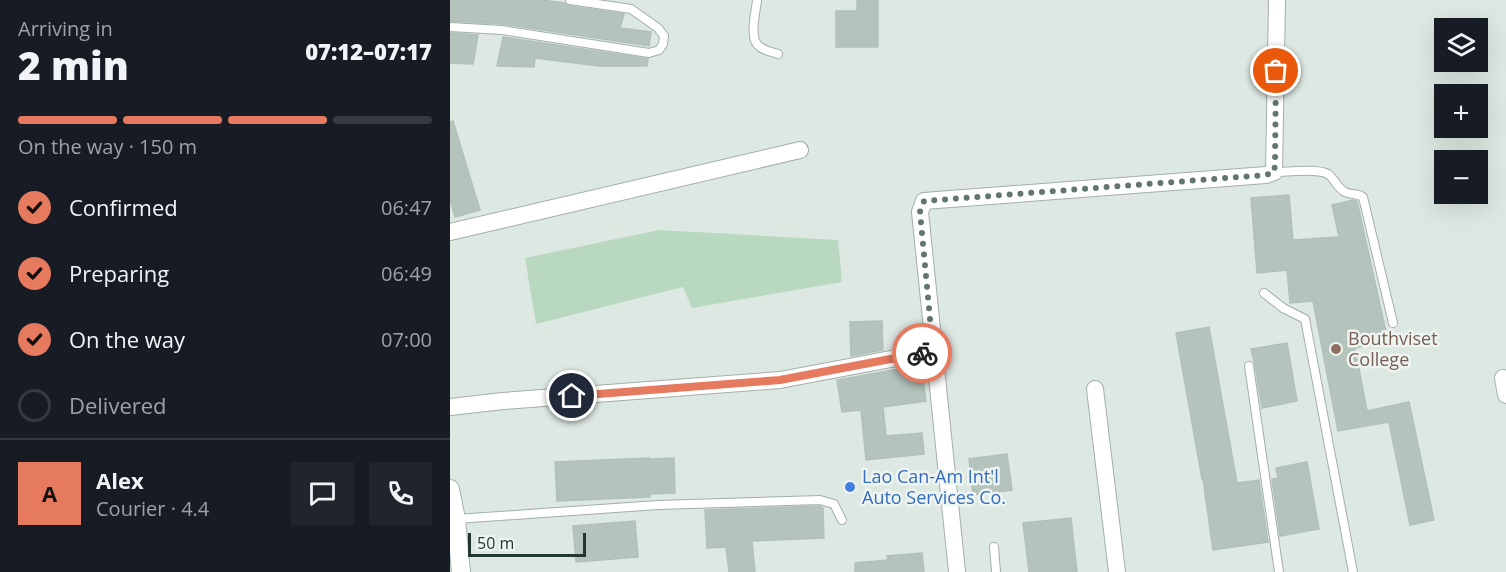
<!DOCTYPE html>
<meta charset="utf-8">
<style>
:root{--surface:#171b24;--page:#20242c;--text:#f1f3f6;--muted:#9ea1a6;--line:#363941;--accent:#e57a5f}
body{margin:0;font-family:"Open Sans",sans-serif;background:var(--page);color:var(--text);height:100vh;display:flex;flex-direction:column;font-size:22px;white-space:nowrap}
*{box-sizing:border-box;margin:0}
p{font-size:20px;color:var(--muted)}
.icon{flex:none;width:33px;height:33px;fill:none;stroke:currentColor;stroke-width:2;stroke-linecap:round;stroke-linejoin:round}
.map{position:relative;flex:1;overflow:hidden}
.sheet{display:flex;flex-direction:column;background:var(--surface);width:450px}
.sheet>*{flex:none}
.tools{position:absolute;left:984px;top:18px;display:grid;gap:12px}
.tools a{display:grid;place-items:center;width:54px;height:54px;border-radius:0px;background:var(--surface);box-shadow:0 6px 24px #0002;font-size:30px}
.scale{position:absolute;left:18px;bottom:15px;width:118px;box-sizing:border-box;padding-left:6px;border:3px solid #213730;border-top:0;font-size:16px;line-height:21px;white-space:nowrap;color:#213730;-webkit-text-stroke:4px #eef5f1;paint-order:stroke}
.pin{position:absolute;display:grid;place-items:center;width:51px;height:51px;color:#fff;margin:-26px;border:3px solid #fff;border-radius:50%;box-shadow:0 2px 6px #0007}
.courier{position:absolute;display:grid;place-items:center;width:60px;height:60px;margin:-30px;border:4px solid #e57a5f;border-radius:50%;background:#fff;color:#222;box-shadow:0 2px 8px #0007}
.overview em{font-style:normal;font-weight:800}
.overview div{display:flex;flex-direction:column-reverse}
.overview{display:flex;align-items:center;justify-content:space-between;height:102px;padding:0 18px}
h1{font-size:39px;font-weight:800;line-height:45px}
.bar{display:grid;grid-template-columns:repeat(4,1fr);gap:9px 6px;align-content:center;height:72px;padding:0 18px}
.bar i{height:8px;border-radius:4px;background:var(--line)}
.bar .on{background:var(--accent)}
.bar p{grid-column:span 4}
.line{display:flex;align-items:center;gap:15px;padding:0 18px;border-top:2px solid var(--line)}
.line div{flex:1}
.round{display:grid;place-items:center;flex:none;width:63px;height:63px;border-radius:0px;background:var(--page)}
ol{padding:0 18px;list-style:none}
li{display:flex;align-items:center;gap:18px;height:66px}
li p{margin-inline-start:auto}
li .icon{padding:6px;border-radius:50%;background:var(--accent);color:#111;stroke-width:4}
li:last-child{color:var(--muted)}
li i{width:33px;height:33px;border:3px solid var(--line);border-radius:50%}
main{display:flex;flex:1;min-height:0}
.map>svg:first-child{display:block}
.green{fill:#b9d8c0}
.building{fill:#b4c3bc;stroke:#b1c1ba;stroke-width:1.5}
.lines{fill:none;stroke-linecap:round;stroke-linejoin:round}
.lane-casing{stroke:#a2afaa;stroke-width:10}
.street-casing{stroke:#a2afaa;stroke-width:18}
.secondary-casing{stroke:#9fb3ab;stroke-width:20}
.lane{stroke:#fff;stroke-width:8}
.street{stroke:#fff;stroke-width:16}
.secondary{stroke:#fff;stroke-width:18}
.done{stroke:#63756f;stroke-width:6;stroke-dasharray:0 10.8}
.route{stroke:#e57a5f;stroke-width:8}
.education-dot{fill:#8d6e63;stroke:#eef5f1;stroke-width:2}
.shop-dot{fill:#3f7fe0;stroke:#eef5f1;stroke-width:2}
.labels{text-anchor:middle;stroke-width:5;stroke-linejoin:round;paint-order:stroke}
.education-label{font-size:18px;fill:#785e54;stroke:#eef5f1;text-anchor:start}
.shop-label{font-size:18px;fill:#366cbe;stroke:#eef5f1;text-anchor:start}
</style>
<main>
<section class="sheet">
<div class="overview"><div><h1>2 min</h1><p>Arriving in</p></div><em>07:12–07:17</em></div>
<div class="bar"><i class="on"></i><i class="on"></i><i class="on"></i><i></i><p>On the way · 150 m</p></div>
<ol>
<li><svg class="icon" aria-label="check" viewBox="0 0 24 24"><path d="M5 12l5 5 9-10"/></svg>Confirmed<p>06:47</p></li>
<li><svg class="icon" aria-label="check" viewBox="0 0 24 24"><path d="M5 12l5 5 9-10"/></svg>Preparing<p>06:49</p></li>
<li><svg class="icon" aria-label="check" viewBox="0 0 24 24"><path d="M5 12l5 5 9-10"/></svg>On the way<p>07:00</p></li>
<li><i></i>Delivered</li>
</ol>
<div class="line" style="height:108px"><b class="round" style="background:var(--accent);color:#111">A</b><div><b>Alex</b><p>Courier · 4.4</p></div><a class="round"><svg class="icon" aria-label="chat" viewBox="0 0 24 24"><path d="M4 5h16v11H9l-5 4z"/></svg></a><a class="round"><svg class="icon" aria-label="phone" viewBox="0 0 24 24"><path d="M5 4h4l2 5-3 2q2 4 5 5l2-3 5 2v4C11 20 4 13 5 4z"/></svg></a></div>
</section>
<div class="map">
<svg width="1056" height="572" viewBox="0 0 1056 572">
<rect width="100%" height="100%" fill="#dee8e3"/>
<!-- green -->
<path class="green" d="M209,230L388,240L392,282L242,308L233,287L86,324L75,258Z"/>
<!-- building -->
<path class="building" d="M0,0H91L115,3L119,6L174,14L170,28L201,32L199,46L53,24L0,21Z
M407,0H428V47H386V11H407Z
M0,33L28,35L23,64L0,63Z
M53,37L198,59L197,66H149L85,58L84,67L47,66Z
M3,121L30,210L5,217L0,199V122Z
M839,195L843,240L889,237L882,205L903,200L907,201L938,341L905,348L917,411L959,402L984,520L960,525L939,422L888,431L863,301L840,303L837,270L807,273L801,198Z
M432,321L433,350L401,356L400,322Z
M759,327L787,483L809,480L818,542L763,550L753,479H752L726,333Z
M837,343L847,401L812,408L805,365L801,349Z
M471,365L476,401L433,407L436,436L472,433L474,454L416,460L411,410L392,412L387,380Z
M557,454L562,490L523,495L519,459Z
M199,458V459L224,458L225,493L200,494V497L107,501L105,462Z
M857,462L869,529L830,536L822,479L828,478L826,468Z
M369,506L373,508L374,538L302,541L305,572H279L276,547L257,548L255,510Z
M621,518L627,572H579L573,523Z
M185,521L188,557L126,562L123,526Z
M472,553L474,572H405V563L438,560L437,556Z"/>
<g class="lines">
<!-- lane casing -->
<g class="lane-casing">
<path id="lane" d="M307,0C306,12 298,40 310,47C315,51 323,52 328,54
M0,27L52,30L199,53L209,50L213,44L214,36L208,28L181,9L120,0
M824,172C838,172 867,168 878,174C885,179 887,188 895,192C901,195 907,193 913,197L943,323
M814,293L833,308L855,319L903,572
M799,366L829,572
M6,519L208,505L370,500L384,504L392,520
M544,547L546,572"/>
</g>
<!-- street casing -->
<g class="street-casing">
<path id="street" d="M0,232L350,150
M1053,378L1056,395
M645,389L667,572
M0,407L53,401L330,380L483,351
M507,572L470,212L474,201L816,175L824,172L827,0"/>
</g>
<!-- secondary casing -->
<g class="secondary-casing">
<path id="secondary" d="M0,489L6,519L11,572"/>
</g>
<!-- lane -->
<use href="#lane" class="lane"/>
<!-- street -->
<use href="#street" class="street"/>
<!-- secondary -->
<use href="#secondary" class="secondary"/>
</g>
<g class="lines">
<!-- done -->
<path class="done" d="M472,353L483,351L470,212L474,201L816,175L824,172L825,165L826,71"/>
<!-- route -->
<path class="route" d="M122,396L330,380L472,353"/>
</g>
<!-- markers -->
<circle class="education-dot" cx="886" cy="349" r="6"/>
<circle class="shop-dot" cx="400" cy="487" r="6"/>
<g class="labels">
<!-- education labels -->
<g class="education-label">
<text x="898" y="345">Bouthviset<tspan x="898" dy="21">College</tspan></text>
</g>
<!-- shop labels -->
<g class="shop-label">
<text x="412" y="483">Lao Can-Am Int'l<tspan x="412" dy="21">Auto Services Co.</tspan></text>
</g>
</g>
</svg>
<div class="tools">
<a><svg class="icon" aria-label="layers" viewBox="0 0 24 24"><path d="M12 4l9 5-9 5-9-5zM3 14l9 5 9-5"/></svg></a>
<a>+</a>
<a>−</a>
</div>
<div class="scale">50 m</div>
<div class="pin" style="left:826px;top:71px;background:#ea580c"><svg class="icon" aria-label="bag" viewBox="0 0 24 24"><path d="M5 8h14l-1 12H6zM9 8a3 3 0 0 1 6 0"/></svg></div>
<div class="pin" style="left:122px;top:396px;background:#1f2937"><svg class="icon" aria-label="home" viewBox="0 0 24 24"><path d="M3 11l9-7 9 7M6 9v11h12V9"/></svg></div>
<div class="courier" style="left:472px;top:353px"><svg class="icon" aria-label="bike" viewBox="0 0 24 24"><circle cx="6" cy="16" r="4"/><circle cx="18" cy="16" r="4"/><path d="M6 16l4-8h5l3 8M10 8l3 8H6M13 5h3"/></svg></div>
</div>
</main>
